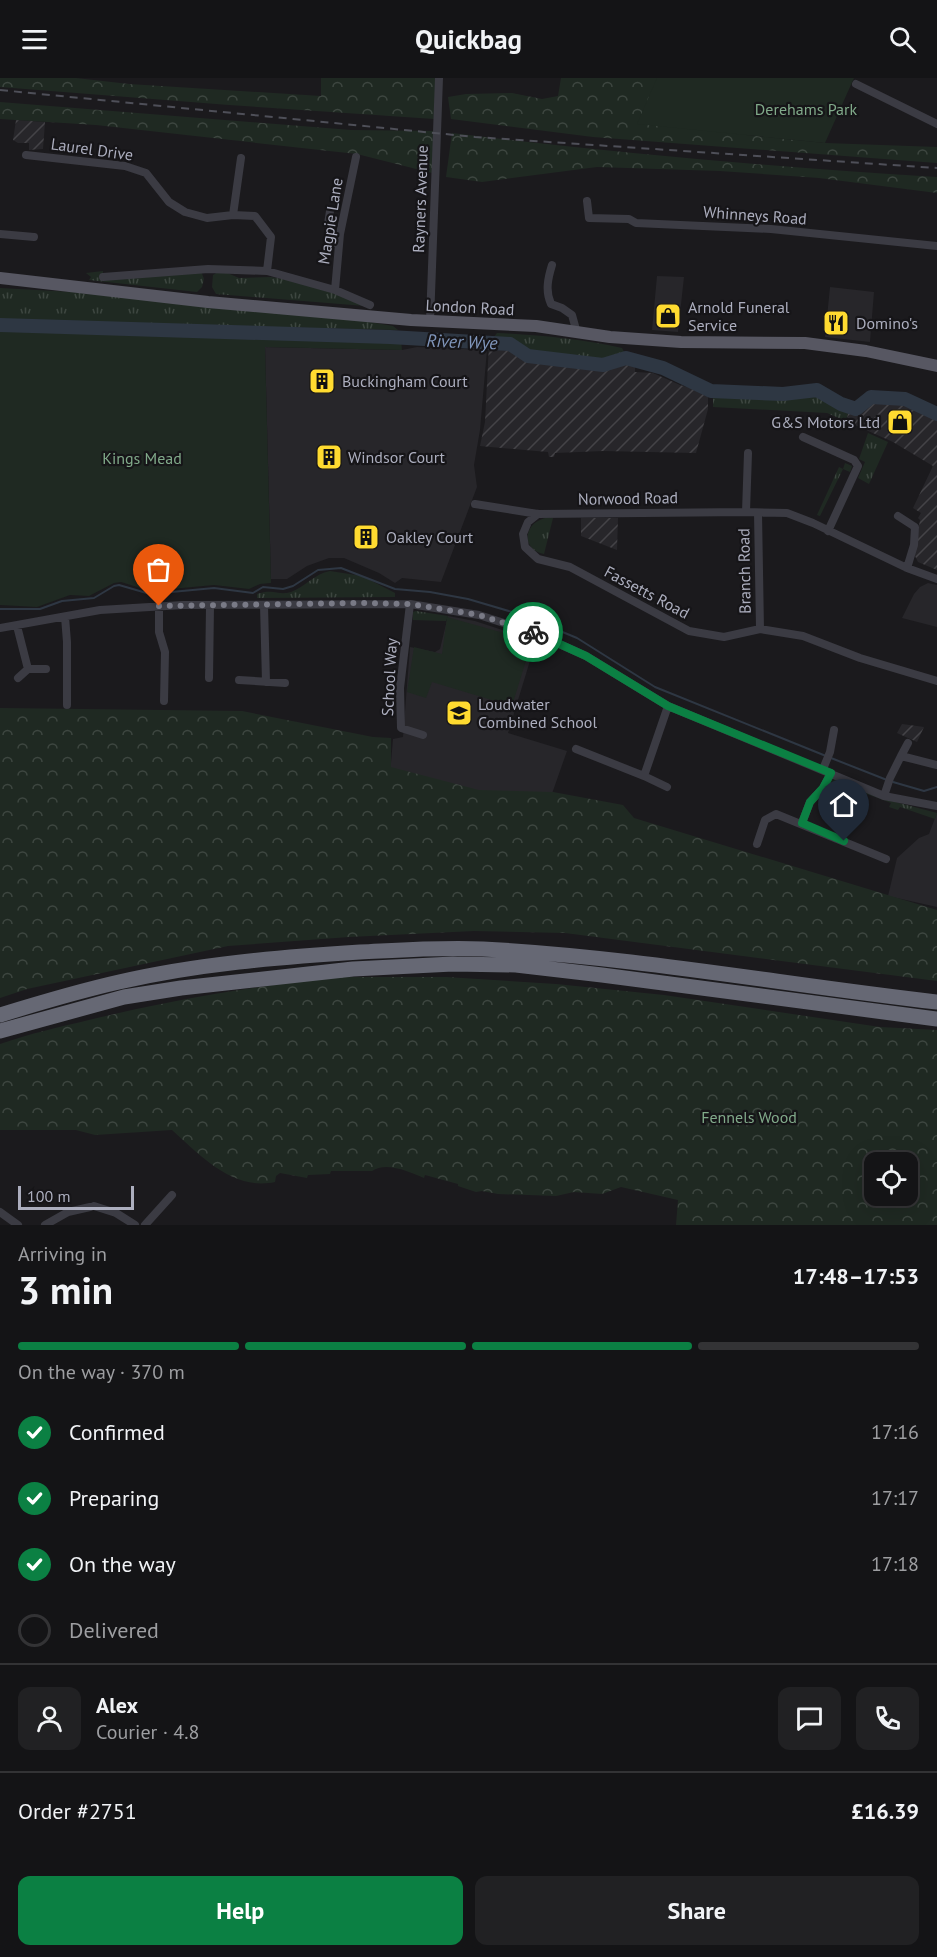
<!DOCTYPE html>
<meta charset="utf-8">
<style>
:root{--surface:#141416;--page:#212123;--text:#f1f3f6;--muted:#9d9ea1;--line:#333335;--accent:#0b8043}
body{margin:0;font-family:"PT Sans",sans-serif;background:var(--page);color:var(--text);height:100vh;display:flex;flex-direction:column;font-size:22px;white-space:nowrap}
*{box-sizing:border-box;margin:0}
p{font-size:20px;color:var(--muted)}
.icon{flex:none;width:33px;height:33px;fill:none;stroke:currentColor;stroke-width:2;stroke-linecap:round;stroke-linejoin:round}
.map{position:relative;height:1147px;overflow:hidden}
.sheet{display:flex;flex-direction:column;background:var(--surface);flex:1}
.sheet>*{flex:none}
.tools{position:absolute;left:864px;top:1074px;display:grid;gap:12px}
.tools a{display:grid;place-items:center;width:54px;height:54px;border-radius:12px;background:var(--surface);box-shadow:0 6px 24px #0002,0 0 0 2px var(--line);font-size:30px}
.scale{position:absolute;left:18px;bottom:15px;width:116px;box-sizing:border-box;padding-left:6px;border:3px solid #acaebe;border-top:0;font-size:16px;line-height:21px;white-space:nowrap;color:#acaebe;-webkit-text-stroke:4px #161518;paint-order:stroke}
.pin{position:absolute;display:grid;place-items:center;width:51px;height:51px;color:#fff;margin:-62px -26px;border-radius:50% 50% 50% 0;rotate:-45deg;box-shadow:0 0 6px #0007}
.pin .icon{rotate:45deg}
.courier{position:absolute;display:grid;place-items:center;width:60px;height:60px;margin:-30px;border:4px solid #0b8043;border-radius:50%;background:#fff;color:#222;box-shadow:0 2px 8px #0007}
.head em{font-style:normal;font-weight:700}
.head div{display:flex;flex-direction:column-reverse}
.head{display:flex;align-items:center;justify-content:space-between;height:102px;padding:0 18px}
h1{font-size:39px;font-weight:700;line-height:45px}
.bar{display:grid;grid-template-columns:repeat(4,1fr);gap:9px 6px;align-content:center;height:72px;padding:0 18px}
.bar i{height:8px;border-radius:4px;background:var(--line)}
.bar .current{background:var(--accent)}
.bar p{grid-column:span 4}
.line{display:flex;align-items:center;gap:15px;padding:0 18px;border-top:2px solid var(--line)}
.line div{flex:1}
.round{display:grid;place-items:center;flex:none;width:63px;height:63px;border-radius:12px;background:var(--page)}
ol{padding:0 18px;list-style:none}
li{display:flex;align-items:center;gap:18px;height:66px}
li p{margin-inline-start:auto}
li .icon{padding:6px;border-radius:50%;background:var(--accent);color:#fff;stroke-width:4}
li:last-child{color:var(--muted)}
li i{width:33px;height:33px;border:3px solid var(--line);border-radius:50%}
.button{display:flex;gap:12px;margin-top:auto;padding:12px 18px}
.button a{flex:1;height:69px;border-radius:12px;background:var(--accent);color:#fff;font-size:24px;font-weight:700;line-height:69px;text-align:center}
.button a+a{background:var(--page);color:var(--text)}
header{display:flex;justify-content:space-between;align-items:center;height:78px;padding:0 18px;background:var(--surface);font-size:27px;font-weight:700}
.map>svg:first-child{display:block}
.built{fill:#27262a}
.industrial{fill:url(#industrial-furrows)}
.grass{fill:url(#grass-tufts)}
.forest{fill:url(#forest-crowns);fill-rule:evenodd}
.green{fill:#1f2922}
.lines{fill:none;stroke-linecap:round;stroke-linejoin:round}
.stream{stroke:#2e3743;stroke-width:2}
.river{stroke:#2e3743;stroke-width:14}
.minor{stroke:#3b3b43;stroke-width:8}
.primary{stroke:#575762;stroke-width:12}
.motorway{stroke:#666874;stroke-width:15}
.rail{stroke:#4e4f58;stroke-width:2;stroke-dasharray:8 6;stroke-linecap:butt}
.done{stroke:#797a86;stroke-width:6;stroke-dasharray:0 10.8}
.route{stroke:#0b8043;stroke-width:8}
.labels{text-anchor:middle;stroke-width:4.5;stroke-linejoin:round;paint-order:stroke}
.park-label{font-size:16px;fill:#81aa8a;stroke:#161518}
.street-label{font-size:16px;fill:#acaebe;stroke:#161518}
.poi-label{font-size:16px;fill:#acaebe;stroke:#161518;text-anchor:start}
.water-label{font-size:18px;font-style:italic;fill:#8096bb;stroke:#161518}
</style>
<header><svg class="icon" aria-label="menu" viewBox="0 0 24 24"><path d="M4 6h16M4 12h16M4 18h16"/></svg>Quickbag<svg class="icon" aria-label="search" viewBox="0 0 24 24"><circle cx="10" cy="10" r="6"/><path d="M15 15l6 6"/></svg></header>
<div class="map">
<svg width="937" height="1147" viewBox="0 0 937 1147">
<defs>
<pattern id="industrial-furrows" width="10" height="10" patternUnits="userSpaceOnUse" patternTransform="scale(1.5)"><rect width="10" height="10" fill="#27262a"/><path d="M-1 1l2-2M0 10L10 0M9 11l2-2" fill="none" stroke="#444347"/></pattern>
<pattern id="grass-tufts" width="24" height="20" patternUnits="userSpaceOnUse" patternTransform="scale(1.5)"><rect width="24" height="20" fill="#1f2922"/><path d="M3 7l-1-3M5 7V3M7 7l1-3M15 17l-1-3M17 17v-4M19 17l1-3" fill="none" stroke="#3d4640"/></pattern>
<pattern id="forest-crowns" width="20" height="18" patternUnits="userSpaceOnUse" patternTransform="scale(1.5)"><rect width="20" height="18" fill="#1f2922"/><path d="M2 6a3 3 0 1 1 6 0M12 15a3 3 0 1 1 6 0" fill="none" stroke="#3d4640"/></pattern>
</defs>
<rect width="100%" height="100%" fill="#1b1a1d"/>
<!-- built -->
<path class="built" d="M657,198L684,199L678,254L652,252Z
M830,209L874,214L870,264L825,259Z
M265,269L402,272L417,269L487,272L480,352L474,387L477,409L441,504L402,500L395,505L379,495L344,480H329L307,488L287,501H271Z
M928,505L937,507V549L902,540L914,516L920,509Z
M448,538L475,543L536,563L508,655L567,673L542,744L390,697L393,661L403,659L410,569L435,574L440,571Z
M937,735V829L888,818L897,780L919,760L929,756Z"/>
<!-- industrial -->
<path class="industrial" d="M16,42L45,44L43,71L29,72V65H18L13,62Z
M489,266L509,268L520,277L539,281L598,287L616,283L626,278L635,279V294L653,295L680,307L708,315V331L696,375L603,373L555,375L554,379H549L548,374L480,368L485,344Z
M871,319L888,324L900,320L913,332L937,336V492L918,484L914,476L920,442L918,440L921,435L913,430L933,388L893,364L846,343L849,331L857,329Z
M581,440H618L617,472L581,458Z
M902,646L924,649L917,664L897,655Z"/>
<!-- grass -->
<path class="grass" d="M103,193V200L201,193L204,201L202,209L197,214L89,202L91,199L86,195Z
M218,194H225L239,200L271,199L315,207L365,228L216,216L212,209L213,197Z
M0,210L73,214L358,242L393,248L398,252L0,242Z
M497,255C539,257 581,261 622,270L624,274L599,282L519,270L512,262L494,259Z
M809,308L814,309L824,315L826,314L849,331L846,343L827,335L713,329V309L778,318Z
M868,355L888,364L869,406L858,400L865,384L859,381Z
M845,385L852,388L850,394L843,391L820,438L817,437L839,389L843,391Z
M545,440H553L544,476C521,471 523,446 545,440Z
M330,493L362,498L395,515V519L257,520V516C274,510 278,518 291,514C305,509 314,496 330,493Z
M416,533L448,538L446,543L413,542V534Z
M836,701L884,721L937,735L935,741L900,729L898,732L889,729L891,725C870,717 848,708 826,710L831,703Z"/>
<!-- forest -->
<path class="forest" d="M0,0H76L129,6L321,18V0H436L434,41L229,27L0,9Z
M561,0H681L747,57L825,65L937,69V85L593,59L451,41L448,19L466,16L512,15L542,21L558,18Z
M0,24L351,52L437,53L432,95L357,76L320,72L96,47L0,41Z
M452,55C613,75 775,89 937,99V115L819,100L720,93L597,89L482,104L446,99Z
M0,630L242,633L373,659L391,660V689L479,712L553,714L623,727L634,740L937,832V903L565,855L474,853L349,859L228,868L27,911L0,920Z
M333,899H446L556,906L664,917L880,949L937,952V1147H676L678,1122L621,1109L602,1116L574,1114L556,1118L498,1116L482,1113L476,1114L458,1108V1106L425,1097L424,1100C410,1094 386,1083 372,1093H331L330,1096L308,1097L307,1100L280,1095L276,1098L275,1104C233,1113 201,1078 172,1052L95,1057L76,1052H0V966C29,956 59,949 89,942C169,922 251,909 333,899ZM874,1084H908V1118H874Z"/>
<!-- green -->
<path class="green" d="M657,0H854L825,65L637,46Z
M0,252L401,260L402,272L265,269L271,505L260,506L249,511L214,507L150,513L121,504L114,505L89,518L70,517L37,529L0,527Z
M447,539L532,563L512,628L432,604L426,620L407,614L414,569L442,576Z"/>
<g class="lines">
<!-- stream -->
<path class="stream" d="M0,531H40L62,523L94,520L114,508L119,507L150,516L214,510L253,515L263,509L283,511L293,508L318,492L341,490L395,511L430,514L468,521L519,536L577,560L655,609L826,678
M831,680L887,702
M893,704L924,713L937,709"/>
<!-- river -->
<path class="river" d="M0,247L390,259L510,266L528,278L603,287L626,280L663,290L711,313L783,316L817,312L841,326L856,331L871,319L905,321L937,336"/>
<!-- minor -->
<path class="minor" d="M856,6L937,46
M26,77L125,88L146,95L169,124L185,134L207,140L233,137L255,138L271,159L267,193
M587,123L589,140L629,141L636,145L771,151L937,168
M330,133L328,146L335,158V165
M233,137L241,80
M0,156L34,159
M552,187C548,200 545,213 551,226L562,230L572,237L577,255
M103,199L208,191L267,193L335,212L370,227
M335,212L340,156L356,79
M430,243L439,0
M803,359L854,382L858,388L828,453
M475,426L538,436L746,434L787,435L813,445L907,490L937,501
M746,434L748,375
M758,435L760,551
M538,436L528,444L523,456L525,469L538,481L570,489L689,553L724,559L760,551L803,558L860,580L937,603
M898,438L915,449L914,467L907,490
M410,526L400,610L401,650L423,657
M264,527L266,604
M159,528V554L165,574L164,623
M65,539L67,564V627
M17,548L28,591L18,600
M0,550L100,532L183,527L410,526L479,537L535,555L586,578L668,628L884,718L937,728
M28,591H46
M209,600L210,528
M239,602L285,605
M576,671L644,698L668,628
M901,678L908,665
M823,691L830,674L834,652
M644,698L667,709
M884,718L890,700L901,678L937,687
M802,745L810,724L823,710L831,695
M757,766L765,742L776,736L886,781
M94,1128L116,1135L135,1147
M0,1134L18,1147
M45,1147L68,1134L90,1129
M145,1147L172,1117"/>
<!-- primary -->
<path class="primary" d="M0,200L208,224L411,242L536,248L610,259L681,264L805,265L866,273L937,288"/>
<!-- motorway -->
<path class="motorway" d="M0,937C39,925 79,913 119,904C197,886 280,879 360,874C401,872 442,869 483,871C636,879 786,907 937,924
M0,953L124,919L181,910L353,891L453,886L516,887L602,897L937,941"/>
<!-- rail -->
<path class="rail" d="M0,12L475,59L937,90"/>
</g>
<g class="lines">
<!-- done -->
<path class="done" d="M159,528L359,525L410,526L479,537L533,554"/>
<!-- route -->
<path class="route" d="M533,554L586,578L668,628L831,695L823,710L810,724L802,745L844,763"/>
</g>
<!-- icons -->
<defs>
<g id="shop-square" transform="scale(1.35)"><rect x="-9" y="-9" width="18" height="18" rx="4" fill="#ffdb30" stroke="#161518"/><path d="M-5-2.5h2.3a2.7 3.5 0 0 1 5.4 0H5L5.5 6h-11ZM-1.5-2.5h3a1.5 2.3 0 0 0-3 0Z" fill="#111"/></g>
<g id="restaurant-square" transform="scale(1.35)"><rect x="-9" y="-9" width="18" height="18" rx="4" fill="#ffdb30" stroke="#161518"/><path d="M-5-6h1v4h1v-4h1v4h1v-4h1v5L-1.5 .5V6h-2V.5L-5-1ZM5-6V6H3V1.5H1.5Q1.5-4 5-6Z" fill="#111"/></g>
<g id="building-square" transform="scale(1.35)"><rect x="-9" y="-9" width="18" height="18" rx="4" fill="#ffdb30" stroke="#161518"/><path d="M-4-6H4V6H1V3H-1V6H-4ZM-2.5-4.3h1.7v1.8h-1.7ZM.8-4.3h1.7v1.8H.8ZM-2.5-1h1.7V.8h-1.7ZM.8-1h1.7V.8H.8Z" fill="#111"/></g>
<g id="school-square" transform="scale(1.35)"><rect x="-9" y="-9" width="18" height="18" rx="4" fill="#ffdb30" stroke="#161518"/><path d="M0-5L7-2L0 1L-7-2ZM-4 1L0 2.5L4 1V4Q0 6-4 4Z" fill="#111"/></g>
</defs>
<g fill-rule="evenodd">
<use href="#shop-square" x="668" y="238"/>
<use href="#restaurant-square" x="836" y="245"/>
<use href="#building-square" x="322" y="303"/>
<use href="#shop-square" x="900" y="344"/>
<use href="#building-square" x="329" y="379"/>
<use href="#building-square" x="366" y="459"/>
<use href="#school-square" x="459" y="635"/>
</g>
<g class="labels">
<!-- park labels -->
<g class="park-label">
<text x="806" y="37">Derehams Park</text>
<text x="142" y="386">Kings Mead</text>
<text x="749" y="1045">Fennels Wood</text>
</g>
<!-- street labels -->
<g class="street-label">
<text transform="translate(92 71) rotate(8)" y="6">Laurel Drive</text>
<text transform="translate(420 121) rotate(-88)" y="6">Rayners Avenue</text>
<text transform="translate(755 137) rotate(4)" y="6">Whinneys Road</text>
<text transform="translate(330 143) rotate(-81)" y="6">Magpie Lane</text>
<text transform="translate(470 229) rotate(3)" y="6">London Road</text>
<text transform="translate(628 420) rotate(-1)" y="6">Norwood Road</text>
<text transform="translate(744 493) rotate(-91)" y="6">Branch Road</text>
<text transform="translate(647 514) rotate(28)" y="6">Fassetts Road</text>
<text transform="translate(389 599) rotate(-87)" y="6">School Way</text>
</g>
<!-- poi labels -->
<g class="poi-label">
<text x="688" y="235">Arnold Funeral<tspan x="688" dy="18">Service</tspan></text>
<text x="856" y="251">Domino's</text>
<text x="342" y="309">Buckingham Court</text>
<text x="880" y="350" text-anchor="end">G&amp;S Motors Ltd</text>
<text x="348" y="385">Windsor Court</text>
<text x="386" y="465">Oakley Court</text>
<text x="478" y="632">Loudwater<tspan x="478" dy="18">Combined School</tspan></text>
</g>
<!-- water labels -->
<g class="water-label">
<text transform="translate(462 264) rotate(2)" y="6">River Wye</text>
</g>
</g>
</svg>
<div class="tools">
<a><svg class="icon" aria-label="locate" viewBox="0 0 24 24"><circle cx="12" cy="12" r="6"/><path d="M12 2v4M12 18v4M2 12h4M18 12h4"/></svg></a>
</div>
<div class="scale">100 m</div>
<div class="pin" style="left:159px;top:528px;background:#ea580c"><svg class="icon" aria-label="bag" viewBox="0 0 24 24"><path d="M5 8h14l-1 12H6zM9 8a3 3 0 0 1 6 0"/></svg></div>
<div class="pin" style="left:844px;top:763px;background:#1f2937"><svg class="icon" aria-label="home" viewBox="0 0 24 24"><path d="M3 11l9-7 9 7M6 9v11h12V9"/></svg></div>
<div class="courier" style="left:533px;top:554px"><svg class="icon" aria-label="bike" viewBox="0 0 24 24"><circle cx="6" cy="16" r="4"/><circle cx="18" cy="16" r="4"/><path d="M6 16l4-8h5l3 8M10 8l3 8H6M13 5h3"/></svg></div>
</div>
<section class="sheet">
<div class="head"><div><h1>3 min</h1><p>Arriving in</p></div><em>17:48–17:53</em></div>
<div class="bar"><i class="current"></i><i class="current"></i><i class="current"></i><i></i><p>On the way · 370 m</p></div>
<ol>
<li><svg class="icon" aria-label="check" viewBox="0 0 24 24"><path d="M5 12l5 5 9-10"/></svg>Confirmed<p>17:16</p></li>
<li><svg class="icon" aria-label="check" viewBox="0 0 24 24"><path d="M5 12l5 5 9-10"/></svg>Preparing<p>17:17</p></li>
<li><svg class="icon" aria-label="check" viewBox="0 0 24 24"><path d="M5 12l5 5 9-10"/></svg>On the way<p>17:18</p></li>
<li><i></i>Delivered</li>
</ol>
<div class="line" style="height:108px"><a class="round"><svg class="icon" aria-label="person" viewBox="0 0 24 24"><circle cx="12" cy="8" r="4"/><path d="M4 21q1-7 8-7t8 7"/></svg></a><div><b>Alex</b><p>Courier · 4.8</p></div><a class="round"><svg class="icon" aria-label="chat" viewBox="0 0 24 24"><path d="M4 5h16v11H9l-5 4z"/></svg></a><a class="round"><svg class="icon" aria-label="phone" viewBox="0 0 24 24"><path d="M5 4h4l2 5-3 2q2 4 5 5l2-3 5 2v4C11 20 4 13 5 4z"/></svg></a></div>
<div class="line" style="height:78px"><div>Order #2751</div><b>£16.39</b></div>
<div class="button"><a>Help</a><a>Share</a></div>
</section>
